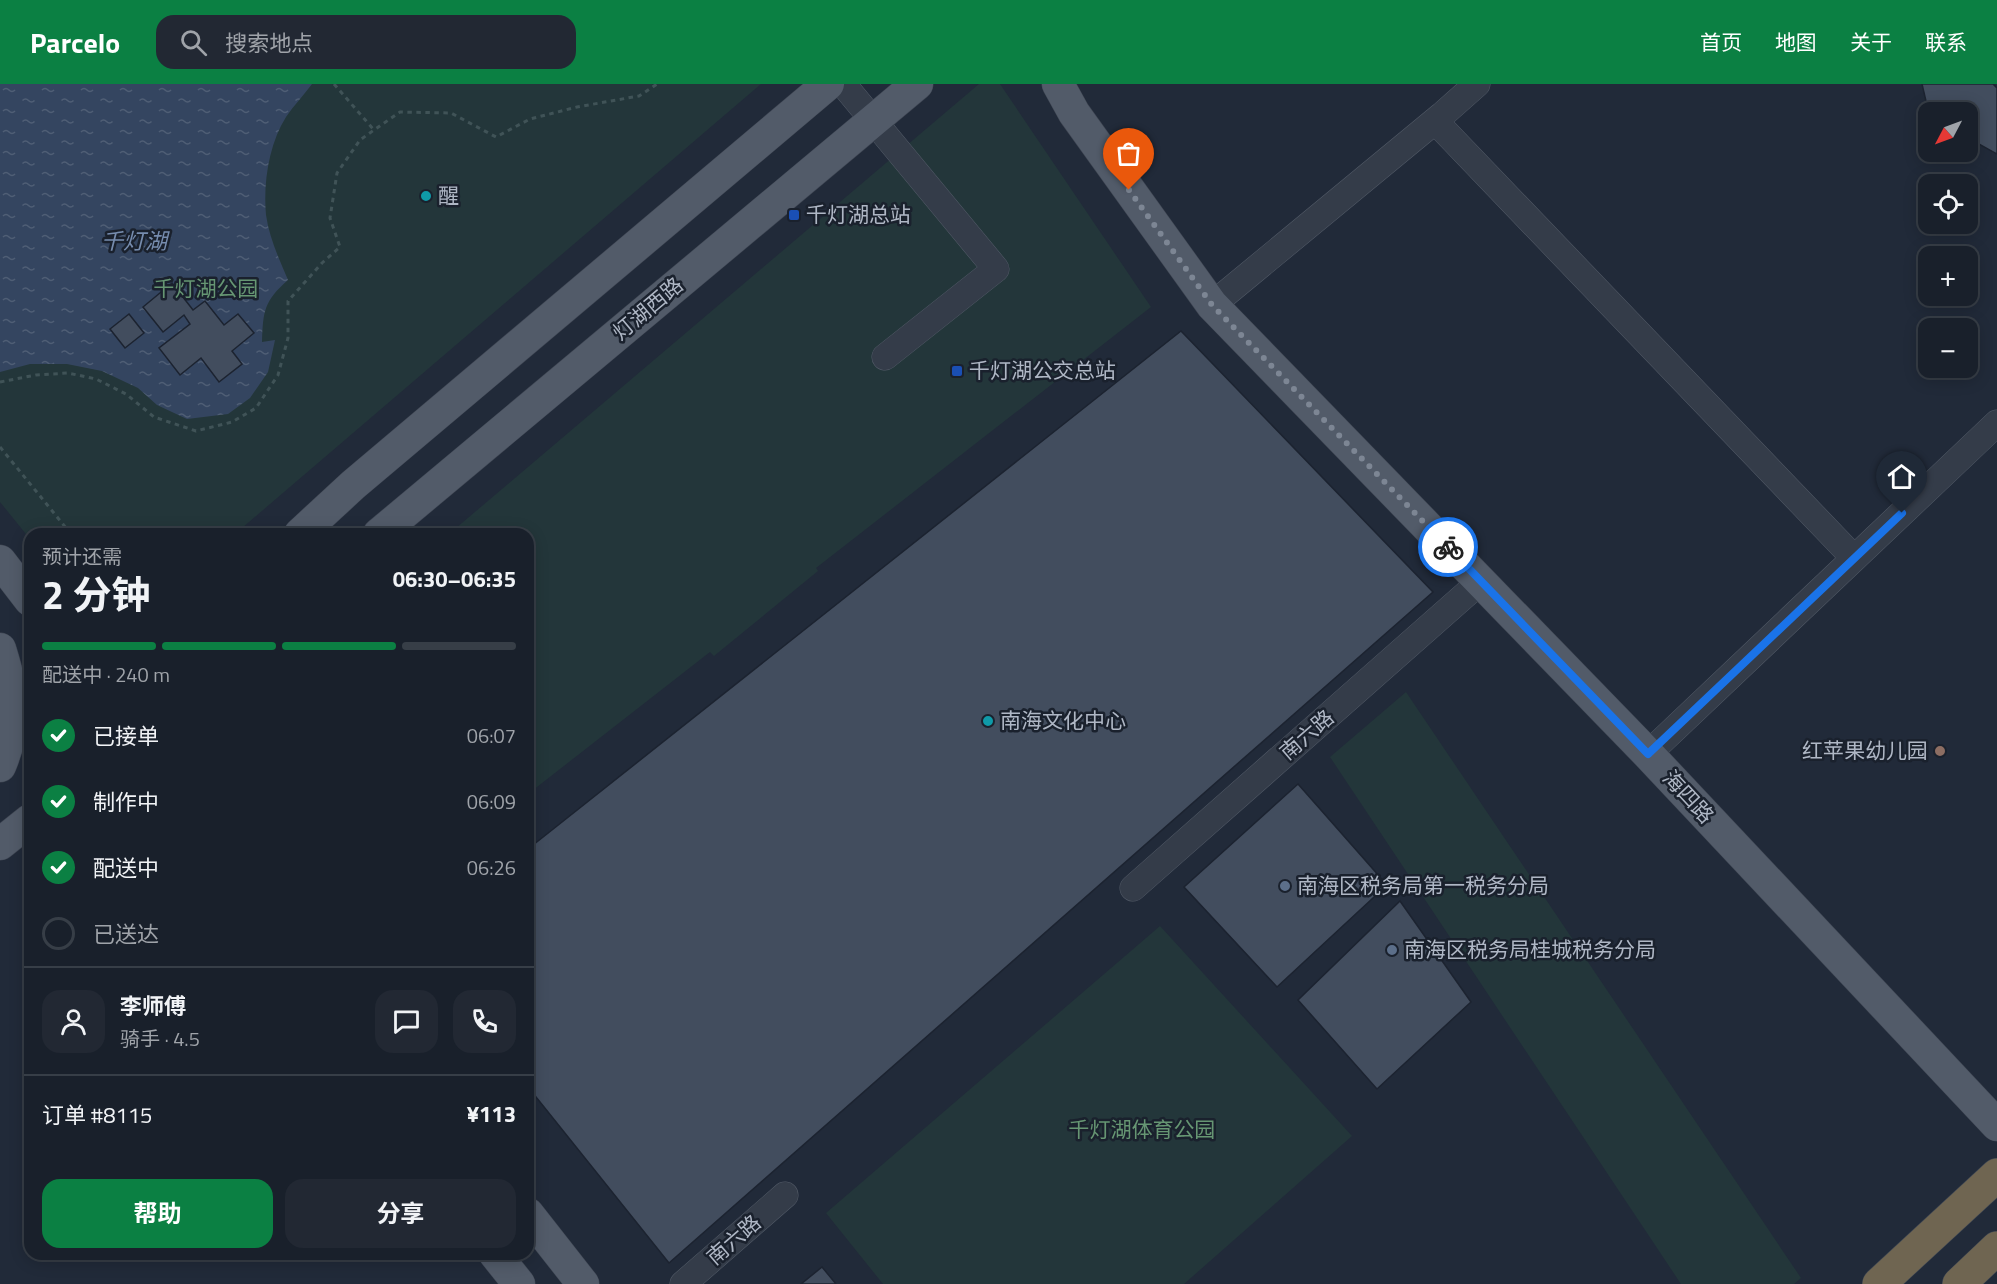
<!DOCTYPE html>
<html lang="zh">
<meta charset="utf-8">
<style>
:root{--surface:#19202b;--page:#222833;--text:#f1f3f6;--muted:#9fa3a9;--line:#373e47;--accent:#0b8043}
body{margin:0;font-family:"Titillium Web","Noto Sans SC",sans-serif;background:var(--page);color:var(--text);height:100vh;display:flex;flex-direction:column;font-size:22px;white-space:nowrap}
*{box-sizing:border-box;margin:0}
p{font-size:20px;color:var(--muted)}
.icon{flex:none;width:33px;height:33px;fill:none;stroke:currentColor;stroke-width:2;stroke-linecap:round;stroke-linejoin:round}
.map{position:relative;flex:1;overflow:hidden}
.sheet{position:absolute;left:24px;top:444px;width:510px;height:732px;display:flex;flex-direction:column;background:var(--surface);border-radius:18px;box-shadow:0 3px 15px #0003,0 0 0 2px var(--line)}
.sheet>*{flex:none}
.needle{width:39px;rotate:229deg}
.tools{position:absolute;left:1918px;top:18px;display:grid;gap:12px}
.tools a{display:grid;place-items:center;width:60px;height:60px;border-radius:12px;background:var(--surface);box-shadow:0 3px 15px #0003,0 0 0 2px var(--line);font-size:30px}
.pin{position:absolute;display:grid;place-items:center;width:51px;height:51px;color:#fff;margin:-62px -26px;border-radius:50% 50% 50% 0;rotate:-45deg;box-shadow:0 0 6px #0007}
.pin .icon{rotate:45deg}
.courier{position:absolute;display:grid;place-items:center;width:60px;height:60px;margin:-30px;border:4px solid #1a73e8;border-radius:50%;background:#fff;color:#222;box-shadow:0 2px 8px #0007}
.overview em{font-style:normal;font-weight:700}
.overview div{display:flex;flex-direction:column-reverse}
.overview{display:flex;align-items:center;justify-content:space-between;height:102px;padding:0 18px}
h1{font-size:39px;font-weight:700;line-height:45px}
.bar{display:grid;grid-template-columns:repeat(4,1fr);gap:9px 6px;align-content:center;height:72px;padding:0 18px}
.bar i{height:8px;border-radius:4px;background:var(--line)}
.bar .selected{background:var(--accent)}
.bar p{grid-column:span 4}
.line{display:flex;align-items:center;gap:15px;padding:0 18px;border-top:2px solid var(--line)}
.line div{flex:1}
.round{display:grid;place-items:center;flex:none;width:63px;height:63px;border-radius:18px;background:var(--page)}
ol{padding:0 18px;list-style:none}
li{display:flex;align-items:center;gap:18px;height:66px}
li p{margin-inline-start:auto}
li .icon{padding:6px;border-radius:50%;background:var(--accent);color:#fff;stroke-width:4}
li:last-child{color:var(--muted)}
li i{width:33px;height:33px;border:3px solid var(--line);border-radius:50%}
.primary-button{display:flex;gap:12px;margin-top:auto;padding:12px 18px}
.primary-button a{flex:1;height:69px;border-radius:18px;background:var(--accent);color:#fff;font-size:24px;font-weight:700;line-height:69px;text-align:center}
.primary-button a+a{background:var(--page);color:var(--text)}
header{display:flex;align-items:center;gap:36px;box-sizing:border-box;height:84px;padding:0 30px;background:var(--accent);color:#fff}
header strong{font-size:28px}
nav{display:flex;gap:33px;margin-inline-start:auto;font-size:21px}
.search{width:420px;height:54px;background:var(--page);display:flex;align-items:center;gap:15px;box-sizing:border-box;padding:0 21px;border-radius:18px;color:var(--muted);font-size:22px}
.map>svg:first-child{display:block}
.green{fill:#23363a}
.water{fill:url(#water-ripples)}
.building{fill:#424d5e;stroke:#1c2330;stroke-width:1.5}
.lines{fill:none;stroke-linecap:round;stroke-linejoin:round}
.minor-casing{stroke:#525a67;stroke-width:27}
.major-casing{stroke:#3e4552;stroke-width:33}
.highway-casing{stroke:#3f4754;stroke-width:34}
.path{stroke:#405357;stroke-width:3;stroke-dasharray:4.5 4.5;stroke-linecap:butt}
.minor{stroke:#343c49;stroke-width:26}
.major{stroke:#525b69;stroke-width:32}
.highway{stroke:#6f6551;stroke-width:33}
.done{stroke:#7d8694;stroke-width:6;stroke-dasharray:0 10.8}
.route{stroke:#1a73e8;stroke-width:8}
.culture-dot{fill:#0f9aa8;stroke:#1a212d;stroke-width:2}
.transit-dot{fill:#1a4fb4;stroke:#1a212d;stroke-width:2}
.education-dot{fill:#8d6e63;stroke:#1a212d;stroke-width:2}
.service-dot{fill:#5c6f8a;stroke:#1a212d;stroke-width:2}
.labels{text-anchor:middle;stroke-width:5;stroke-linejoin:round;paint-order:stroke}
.poi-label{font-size:21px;fill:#afb7c5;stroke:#1a212d;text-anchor:start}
.park-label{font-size:21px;fill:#669673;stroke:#1a212d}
.street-label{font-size:21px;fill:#afb7c5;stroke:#1a212d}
.water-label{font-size:22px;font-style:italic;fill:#768cae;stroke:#1a212d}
</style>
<header>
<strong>Parcelo</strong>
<div class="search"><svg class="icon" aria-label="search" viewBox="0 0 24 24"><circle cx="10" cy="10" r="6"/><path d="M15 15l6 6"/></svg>搜索地点</div>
<nav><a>首页</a><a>地图</a><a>关于</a><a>联系</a></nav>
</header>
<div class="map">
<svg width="1997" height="1200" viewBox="0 0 1997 1200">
<defs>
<pattern id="water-ripples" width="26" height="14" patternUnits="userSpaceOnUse" patternTransform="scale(1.5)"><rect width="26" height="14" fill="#344560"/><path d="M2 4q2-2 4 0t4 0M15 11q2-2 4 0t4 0" fill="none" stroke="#4f5e75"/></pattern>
</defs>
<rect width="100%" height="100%" fill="#212a39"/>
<!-- green -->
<path class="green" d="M0,0H761L235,450H30V455L0,418Z
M979,0H1000L1151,223L816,484L818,487L714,572L710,568L528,710V450H449Z
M1406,608L1801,1194L1794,1200H1681L1330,673Z
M1160,842L1352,1052L1184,1200H883L826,1129Z"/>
<!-- water -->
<path class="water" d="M0,0H312C304,11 294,21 286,33C269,60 263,99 266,131C269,153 279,175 288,196C264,217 263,227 262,258L275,256L268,288L250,314L228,330L187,335L157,321L138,304L102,287L67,280H30L0,288Z"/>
<!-- building -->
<path class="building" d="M1922,0H1993L1997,4V70L1968,54V28H1929V30Z
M172,199L193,226L205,217L224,241L238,230L254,249L232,267L242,280L219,298L201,274L180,291L159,264L190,240L184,231L163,248L143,223Z
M129,230L144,249L125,264L110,245Z
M1181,247L1433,508L669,1179L528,1003V765Z
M1298,700L1387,801L1277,903L1184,803Z
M1400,817L1471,918L1377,1005L1298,916Z
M822,1183L836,1200H801Z"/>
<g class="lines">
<!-- minor casing -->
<g class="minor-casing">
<path id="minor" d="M843,0L996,185L885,273
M1435,37L1854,474
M1212,221L1442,31L1477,0
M1648,670L1997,339
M1133,804L1481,497
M683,1200L785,1111"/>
</g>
<!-- major casing -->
<g class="major-casing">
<path id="major" d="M1058,0L1074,29L1212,221L1648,670L1997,1041
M300,450L353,401L828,0
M379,450L917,0
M0,477L30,516
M0,565C14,610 19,636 0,682
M0,760L30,736
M528,1130L583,1200
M495,1170L519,1200"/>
</g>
<!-- highway casing -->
<g class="highway-casing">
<path id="highway" d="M1879,1200L1997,1091
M1959,1200L1997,1164"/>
</g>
<!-- path -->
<path class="path" d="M334,0L374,46
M0,298L36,291L68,289L96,295L126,310L154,333L196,347L232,338L256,324L278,291L288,254V217L322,179L340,163L330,134L337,89L360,56L374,46L400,28L451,29L496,53L530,35L577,23L639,12L657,0
M0,363L71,450"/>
<!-- minor -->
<use href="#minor" class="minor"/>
<!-- major -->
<use href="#major" class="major"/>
<!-- highway -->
<use href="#highway" class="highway"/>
</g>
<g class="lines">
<!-- done -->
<path class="done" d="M1129,106L1212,221L1448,463"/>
<!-- route -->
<path class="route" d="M1448,463L1648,670L1902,429"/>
</g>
<!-- markers -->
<g class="culture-dot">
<circle cx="426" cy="112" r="6"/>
<circle cx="988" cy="637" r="6"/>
</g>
<g class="transit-dot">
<rect x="788" y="125" width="12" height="12" rx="3"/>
<rect x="951" y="281" width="12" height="12" rx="3"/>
</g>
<circle class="education-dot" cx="1940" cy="667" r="6"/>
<g class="service-dot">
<circle cx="1285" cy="802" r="6"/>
<circle cx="1392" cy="866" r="6"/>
</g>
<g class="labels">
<!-- poi labels -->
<g class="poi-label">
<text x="438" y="119">醒</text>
<text x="806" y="138">千灯湖总站</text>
<text x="969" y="294">千灯湖公交总站</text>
<text x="1000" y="644">南海文化中心</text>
<text x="1928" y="674" text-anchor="end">红苹果幼儿园</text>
<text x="1297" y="809">南海区税务局第一税务分局</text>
<text x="1404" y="873">南海区税务局桂城税务分局</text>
</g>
<!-- park labels -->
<g class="park-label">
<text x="206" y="212">千灯湖公园</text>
<text x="1142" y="1053">千灯湖体育公园</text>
</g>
<!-- street labels -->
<g class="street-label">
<text transform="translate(648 225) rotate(-40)" y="7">灯湖西路</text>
<text transform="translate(1307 651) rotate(-41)" y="7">南六路</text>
<text transform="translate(1688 713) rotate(47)" y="7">海四路</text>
<text transform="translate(734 1156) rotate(-41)" y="7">南六路</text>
</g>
<!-- water labels -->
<g class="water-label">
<text x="134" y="165">千灯湖</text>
</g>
</g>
</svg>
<div class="tools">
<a><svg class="needle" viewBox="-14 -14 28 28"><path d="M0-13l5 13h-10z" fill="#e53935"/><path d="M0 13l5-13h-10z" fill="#9fa3a9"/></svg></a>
<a><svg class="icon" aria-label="locate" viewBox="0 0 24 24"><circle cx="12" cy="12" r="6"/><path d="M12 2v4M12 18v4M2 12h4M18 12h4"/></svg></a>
<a>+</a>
<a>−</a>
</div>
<div class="pin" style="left:1129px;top:106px;background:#ea580c"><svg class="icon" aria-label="bag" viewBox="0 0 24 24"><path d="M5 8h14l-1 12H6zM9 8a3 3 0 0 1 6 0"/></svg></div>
<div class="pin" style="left:1902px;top:429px;background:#1f2937"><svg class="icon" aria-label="home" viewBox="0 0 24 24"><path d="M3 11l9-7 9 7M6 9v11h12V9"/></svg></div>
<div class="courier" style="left:1448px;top:463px"><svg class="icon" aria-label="bike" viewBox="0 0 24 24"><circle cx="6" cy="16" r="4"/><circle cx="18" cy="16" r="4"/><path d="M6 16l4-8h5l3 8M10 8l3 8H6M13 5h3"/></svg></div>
<section class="sheet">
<div class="overview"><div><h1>2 分钟</h1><p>预计还需</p></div><em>06:30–06:35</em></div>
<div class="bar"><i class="selected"></i><i class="selected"></i><i class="selected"></i><i></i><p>配送中 · 240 m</p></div>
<ol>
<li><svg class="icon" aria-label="check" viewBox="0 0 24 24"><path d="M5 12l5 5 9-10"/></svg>已接单<p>06:07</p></li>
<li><svg class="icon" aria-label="check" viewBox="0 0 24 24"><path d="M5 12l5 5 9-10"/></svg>制作中<p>06:09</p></li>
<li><svg class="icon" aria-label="check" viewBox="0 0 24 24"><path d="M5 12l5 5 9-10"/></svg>配送中<p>06:26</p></li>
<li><i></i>已送达</li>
</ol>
<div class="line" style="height:108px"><a class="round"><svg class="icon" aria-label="person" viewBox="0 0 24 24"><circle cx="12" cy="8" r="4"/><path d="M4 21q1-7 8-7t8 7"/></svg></a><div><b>李师傅</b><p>骑手 · 4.5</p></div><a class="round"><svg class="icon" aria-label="chat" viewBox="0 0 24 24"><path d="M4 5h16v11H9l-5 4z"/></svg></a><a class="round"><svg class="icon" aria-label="phone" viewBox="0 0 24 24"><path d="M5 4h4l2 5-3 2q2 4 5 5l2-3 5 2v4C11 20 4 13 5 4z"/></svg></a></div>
<div class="line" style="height:78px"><div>订单 #8115</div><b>¥113</b></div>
<div class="primary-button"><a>帮助</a><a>分享</a></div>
</section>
</div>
